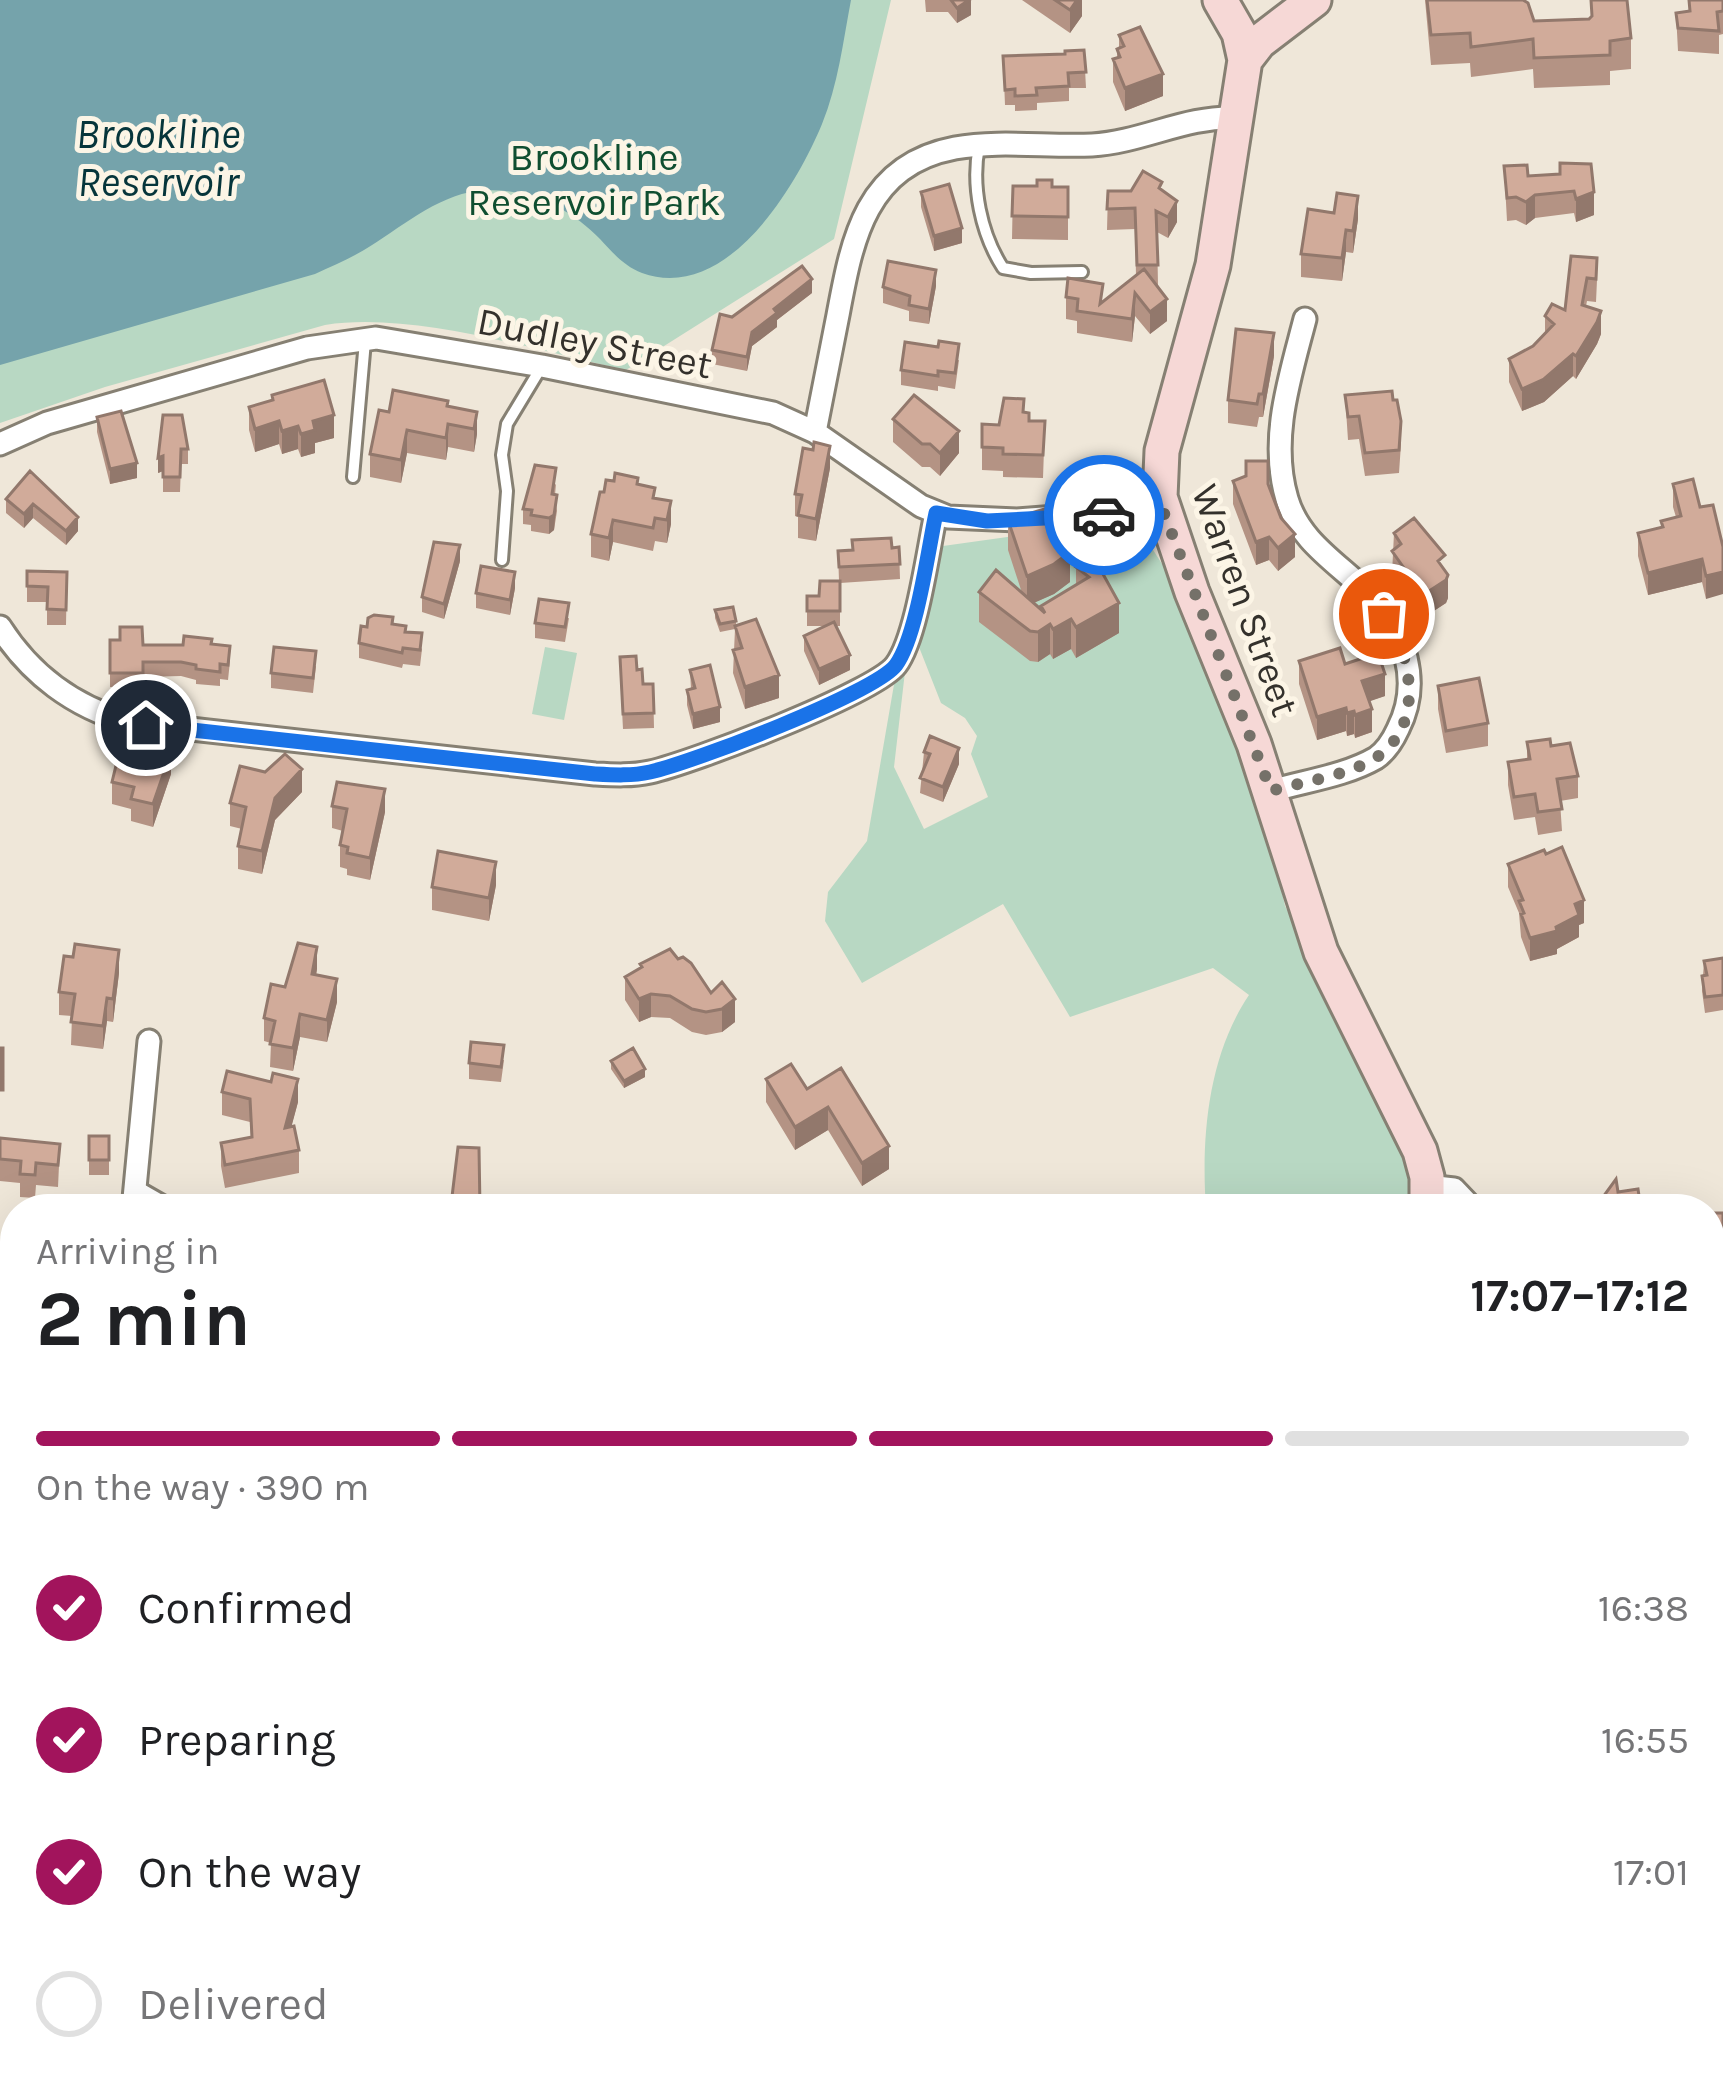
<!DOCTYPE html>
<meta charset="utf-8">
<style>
:root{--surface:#fff;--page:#f2f2f2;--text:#202124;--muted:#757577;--line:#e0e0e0;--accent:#a2145c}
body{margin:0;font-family:Karla,sans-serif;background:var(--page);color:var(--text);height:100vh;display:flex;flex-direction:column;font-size:45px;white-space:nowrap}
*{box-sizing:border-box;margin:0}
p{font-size:39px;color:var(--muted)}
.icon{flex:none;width:66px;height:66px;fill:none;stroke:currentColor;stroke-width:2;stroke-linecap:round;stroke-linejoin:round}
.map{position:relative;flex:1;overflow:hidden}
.drawer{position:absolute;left:0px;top:1194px;width:1725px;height:900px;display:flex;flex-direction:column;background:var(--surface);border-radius:48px 48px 0 0;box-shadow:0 12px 48px #0002}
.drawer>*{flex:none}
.pin{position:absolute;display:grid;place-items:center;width:102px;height:102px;color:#fff;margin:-51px;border:6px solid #fff;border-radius:50%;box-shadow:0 3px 12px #0007}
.courier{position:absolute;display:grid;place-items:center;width:120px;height:120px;margin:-60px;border:9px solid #1a73e8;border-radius:50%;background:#fff;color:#222;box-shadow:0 3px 15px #0007}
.headline em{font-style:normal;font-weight:700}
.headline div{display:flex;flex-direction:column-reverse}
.headline{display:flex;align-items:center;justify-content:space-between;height:204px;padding:0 36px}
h1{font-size:78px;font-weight:700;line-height:90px}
.bar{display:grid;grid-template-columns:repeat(4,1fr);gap:18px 12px;align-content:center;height:144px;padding:0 36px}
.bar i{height:15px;border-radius:9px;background:var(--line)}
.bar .on{background:var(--accent)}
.bar p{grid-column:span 4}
ol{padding:0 36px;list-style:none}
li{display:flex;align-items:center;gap:36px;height:132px}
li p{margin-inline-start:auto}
li .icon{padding:12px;border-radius:50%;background:var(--accent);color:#fff;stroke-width:4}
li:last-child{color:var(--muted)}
li i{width:66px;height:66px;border:6px solid var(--line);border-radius:50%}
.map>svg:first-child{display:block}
.green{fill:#b8d8c3}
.water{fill:#75a3ab}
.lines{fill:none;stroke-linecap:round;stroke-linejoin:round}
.lane-casing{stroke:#868073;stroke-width:16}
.street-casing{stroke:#868073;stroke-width:27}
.secondary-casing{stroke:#868073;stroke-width:39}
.lane{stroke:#fff;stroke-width:10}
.street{stroke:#fff;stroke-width:21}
.secondary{stroke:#f6d8d6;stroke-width:33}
.wall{fill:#b49384}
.shaded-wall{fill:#92786c}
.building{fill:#d1ab9a;stroke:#92786c;stroke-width:3}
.done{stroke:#757169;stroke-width:12;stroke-dasharray:0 21.6}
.route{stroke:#1a73e8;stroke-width:15}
.labels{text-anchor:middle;stroke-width:10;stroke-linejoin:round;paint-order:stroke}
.park-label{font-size:39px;fill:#0f4e30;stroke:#fcf5e6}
.street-label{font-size:39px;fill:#34312c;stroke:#fcf5e6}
.water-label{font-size:42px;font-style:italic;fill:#06353b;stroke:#fcf5e6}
</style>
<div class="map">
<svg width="1723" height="2094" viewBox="0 0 1723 2094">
<rect width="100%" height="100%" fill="#efe7d9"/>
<!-- green -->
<path class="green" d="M0,0H891L834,239L626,370C537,351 414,311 325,325L105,387L0,423Z
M1127,532L1146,539L1166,570L1221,696L1271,840L1285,906L1407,1140L1413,1209H1206C1201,1137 1208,1056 1249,995L1213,968L1070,1017L1003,904L862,983L825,921L828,892L867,841L896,673L906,663L894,767L924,829L988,797L971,754L977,736L965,718L941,703L919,647L943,546L1022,535Z
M545,647L577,653L564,720L532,714Z
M1710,1583L1723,1595V1710H1710Z"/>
<!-- water -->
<path class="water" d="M0,0H851C843,42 838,85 822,124C795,189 726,303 642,273C624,266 613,253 600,239C568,206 524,186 477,191C436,196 399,229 364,250C349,259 332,266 315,274L0,365Z"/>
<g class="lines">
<!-- lane casing -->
<g class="lane-casing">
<path id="lane" d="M979,146C971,186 981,234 1003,268L1031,273L1082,272
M353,477L365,341
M502,560L507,491L502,455L507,424L542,366
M135,1185L177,1209"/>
</g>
<!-- street casing -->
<g class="street-casing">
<path id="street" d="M815,432C823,393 830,354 838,315C852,240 865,165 955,148C999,140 1047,147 1092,145C1142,142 1186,116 1235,118
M0,444L47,423L307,348L376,338L542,366L773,413L815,432L921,506L948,517L1017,520L1162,509
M0,627C30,674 74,707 128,722L595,774C614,775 632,776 650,772C691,763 875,693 896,665C917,637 928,550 936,513
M1271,791C1304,781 1345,776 1376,758C1386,751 1393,740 1398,729C1422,682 1405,632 1370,595C1340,564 1300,543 1287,499C1269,439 1290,377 1305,319
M1427,1186L1454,1189L1473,1209
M133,1209L149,1041
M1710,1552L1723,1563
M0,1554C20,1609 16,1669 0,1725"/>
</g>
<!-- secondary casing -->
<g class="secondary-casing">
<path id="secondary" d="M1220,0L1239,33L1245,60L1213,265L1162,451L1160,497L1192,592L1254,744L1321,952L1420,1151L1427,1177V1209
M1245,60L1259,42L1314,0
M0,1507L15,1510
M1547,2079L1561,2094"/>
</g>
<!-- lane -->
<use href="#lane" class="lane"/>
<!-- street -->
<use href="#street" class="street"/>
<!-- secondary -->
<use href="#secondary" class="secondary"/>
</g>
<!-- wall -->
<path class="wall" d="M925,0H971V15L957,23L948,12H926Z
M1022,0H1082V16L1070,33Z
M1425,0H1523L1534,21L1589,19L1591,18V0L1631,38V69L1610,71V85L1534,88L1533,69L1471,77L1470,63L1431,65Z
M1689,0H1723V34L1719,35V54L1678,51L1676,13L1689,11Z
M1119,35L1163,96L1125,111L1113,82V59L1117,58V49L1119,48Z
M1084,50L1086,88H1069V101L1037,103V110L1015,111V105H1005L1003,56L1065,54Z
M1504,166L1528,176L1560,174L1594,215L1576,222L1574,213L1535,218L1526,225L1516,220L1507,221Z
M1013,186L1068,187V240L1012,239Z
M1162,190L1177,222L1168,238L1157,232L1158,285L1167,321L1150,334L1135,316L1132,342L1077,333V321L1066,319V297L1103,301L1136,276L1135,229L1107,230L1108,191Z
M921,192L962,243L934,251L921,207Z
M1358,219L1353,253L1346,252L1342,281L1301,277V254Z
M1571,256L1597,280L1596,302L1587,301L1586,306L1601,334L1597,344L1576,379L1573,376L1544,402L1522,411L1509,382V359L1533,346L1545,333V316L1565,310Z
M936,286L929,324L909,321V311L883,303V287Z
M812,293L777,320V327L752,346L747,371L712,364V350L732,317Z
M1274,356L1263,417H1259L1257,427L1228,423V400Z
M959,360L955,389L938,386V391L901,385V370Z
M272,395L334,438L315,443V453L301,457L298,449L282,454L279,444L255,452L249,430V407L272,400Z
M1345,395L1393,400L1401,444L1399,473L1365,476L1359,439L1348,440Z
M448,406L477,412V434L474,452L448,447L446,460L407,453L401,483L370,477V454L389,412Z
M1024,412L1029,421H1045L1043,478L1003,477V471L982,470V424L999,425Z
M182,415L188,449V464H181L180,492H163V471L158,473Z
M97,417L137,478L110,484L97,432Z
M893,419L959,453L940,476L930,467H922L893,442Z
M830,468L816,541L798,538V517L795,516V494Z
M30,471L78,531L66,545L33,518L24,528L6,513V499Z
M1233,481L1268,484L1295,557L1278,571L1269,560L1256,565L1233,504Z
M556,484L555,495L557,511L554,530L549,534L531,531V525L523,524V509Z
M1673,484L1700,507L1723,547L1706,599L1702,582L1648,595L1638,556V533L1661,528V521L1676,517L1673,507Z
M638,485L655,498L671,524L667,543L655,541L653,551L613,542L609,561L591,557V534L604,492Z
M1008,520L1070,582L1054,594L1033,603L1041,610V606L1076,585V567L1093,556L1119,633L1076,658L1071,649L1053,659L1050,654L1038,662L1030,661L979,622V592L1022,593L1008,550Z
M1394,533L1445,571L1448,598L1446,603L1423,618L1392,574Z
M899,547L900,579L840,583V626H836L850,670L819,685L804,651V636L825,626H807V596H819L839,581L838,551Z
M460,561L444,619L422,612V597Z
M27,571L67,572L66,625H47V602H27Z
M515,588L510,615L476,608V593Z
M715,610L736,621V626L779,698L745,709L733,673L735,629L720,632L715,618Z
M569,618L565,642L535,638V623Z
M393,624L406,632L422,649L420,666L403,664L402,668L359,658V643Z
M110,640L143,645H212L230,661L228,680L220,679V686L196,684V680L181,676L143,677V687H110Z
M1299,661L1345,664L1385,696L1369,701L1372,732L1355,738L1354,734L1347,736L1346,731L1317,740L1299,684Z
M316,666L313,693L271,688V673Z
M637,670L643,684H653L654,728L623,729L620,672Z
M690,670L720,722L693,729L687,705V690L691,689Z
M1438,686L1488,723V746L1446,753L1438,709Z
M1527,742L1551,746L1578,776V798L1560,801L1562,831L1538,835L1535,817L1514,820L1508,785V762L1527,760Z
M924,752L959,764L943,802L920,793Z
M171,774L153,827L131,821V809L112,804V782Z
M302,792L275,820L262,874L238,869V846L242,829L230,826V803Z
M332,806L385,812L370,880L347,875V869L340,867V845L343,831L332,828Z
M1508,864L1584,923L1579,925V937L1557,949V954L1530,961L1521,937L1519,913L1508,887Z
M496,885L489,921L432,910V887Z
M1723,958V1010L1705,1013L1702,991L1704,961Z
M640,964L711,993L735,1022L722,1032L706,1035L692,1032L670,1018L651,1017L639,1022L625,1000V977L640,968Z
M317,969L316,975L337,1002L327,1042L300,1037L293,1071L270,1067L271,1043L264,1041V1018L285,987Z
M119,973L113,1022L107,1021L103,1049L71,1045L72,1016L59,1015V992Z
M504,1060L501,1082L469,1079V1063Z
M611,1061L645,1077L624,1088L611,1069Z
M841,1068L889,1169L862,1186L828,1130L795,1150L766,1102V1079L807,1089Z
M222,1092L298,1102L291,1127L299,1150V1173L225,1188L221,1166V1143L251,1137L250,1122L222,1115Z
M89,1136H109V1175H89Z
M0,1138L60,1144L58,1187L36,1185L35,1198L20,1197V1183L0,1181Z
M1723,1213V1276L1712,1277V1270H1710V1227H1715Z
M0,1298H15V1352H6V1376H0Z
M15,1376V1463L7,1466L0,1447V1381Z
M1710,1821H1715L1716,1846L1723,1845V1975H1713V1997L1723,1999V2086L1708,2094L1705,2079H1710Z
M0,1939L15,1948V1999L0,1983Z"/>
<!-- shaded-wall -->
<path class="shaded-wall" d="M971,0V15L957,23V8Z
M1077,0H1082V16L1070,33V10Z
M1163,74V96L1125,111V88Z
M1594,192V215L1576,222V199Z
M1535,195V218L1526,225V202Z
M1358,196V219L1353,253V231Z
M1177,201V222L1168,238V217Z
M962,228V243L934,251V236Z
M1346,230V252L1342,281V258Z
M936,270V286L929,324V309Z
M812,279V293L777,320V327L752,346L747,371V357L752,332L774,309Z
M1135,293V316L1132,342V319Z
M1167,299V321L1150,334V312Z
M1601,311V334L1597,344L1576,379V356Z
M1274,333V356L1263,417V394Z
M1573,354V376L1544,402L1522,411V389Z
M477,412V434L474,452V429Z
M334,415V438L315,443V453L301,457V434L313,421Z
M279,421V444L255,452V429Z
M448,424V447L446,460V438Z
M298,426V449L282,454V431Z
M407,430V453L401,483V460Z
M959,431V453L940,476V453Z
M830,446V468L816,541V519Z
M163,456V471L158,473V458Z
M137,463V478L110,484V469Z
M557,495L554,530L549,534V518Z
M671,501V524L667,543V520Z
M33,504V518L24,528V514Z
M78,517V531L66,545V531Z
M613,520V542L609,561V538Z
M1295,534V557L1278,571V548Z
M1269,537V560L1256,565V542Z
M460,545V561L444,619V604Z
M1070,552V582L1054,594L1027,606V576Z
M1702,559V582L1648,595V573Z
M515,572V588L510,615V600Z
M1723,572V594L1706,599V576Z
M1448,575V598L1446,603L1423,618V595Z
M1119,603V633L1076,658V627Z
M1071,619V649L1053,659V629Z
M1050,624V654L1038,662V632Z
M850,655V670L819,685V669Z
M1385,674V696L1362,704V681Z
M779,675V698L745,709V687Z
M720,707V722L693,729V714Z
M1346,708V731L1317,740V717Z
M1372,709V732L1355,738V715Z
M1354,711V734L1347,736V713Z
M959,748V764L943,802V787Z
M171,752V774L153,827V804Z
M302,769V792L275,820L262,874V851L275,798Z
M385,789V812L370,880V858Z
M496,862V885L489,921V898Z
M1584,900V923L1579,925V937L1557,949V954L1530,961V938L1556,927L1575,904Z
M317,947V969L312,997V974Z
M119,950V973L113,1022V999Z
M337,979V1002L327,1042V1020Z
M651,994V1017L639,1022V999Z
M107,998V1021L103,1049V1026Z
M735,999V1022L722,1032V1009Z
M300,1014V1037L293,1071V1048Z
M645,1069V1077L624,1088V1081Z
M298,1079V1102L285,1151V1128Z
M828,1107V1130L795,1150V1127Z
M889,1146V1169L862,1186V1163Z
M15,1441V1463L7,1466V1443Z
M1723,2057V2086L1708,2094L1710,2064Z"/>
<!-- building -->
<path class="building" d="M951,0H969L957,8Z
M1055,0H1077L1070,10Z
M1427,0H1523L1528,3L1534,21L1589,19L1592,16L1591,0H1627L1631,38L1610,41V55L1534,58L1533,39L1471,47L1470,33L1431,35Z
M1689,0H1723V11L1717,12L1719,31L1678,28L1676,13L1690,11Z
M1140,27L1163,74L1125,88L1113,59L1120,57L1117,49L1124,46L1119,35Z
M1084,50L1086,72L1068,73L1069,86L1036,88L1037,95L1015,96V89L1005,90L1003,56L1065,54V51Z
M1560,163L1591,164L1594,192L1576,199L1574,191L1535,195L1526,202L1516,197L1507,198L1504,166L1527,165L1528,176L1560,174Z
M1143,171L1162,182L1159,188L1177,201L1168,217L1156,211L1158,265H1137L1135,208L1107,209L1108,191H1131Z
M1037,180H1052V187H1068V217L1012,216L1013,186H1037Z
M949,184L962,228L934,236L921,192Z
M1337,193L1358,196L1353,231L1346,230L1342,258L1301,254L1308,209L1334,213Z
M1571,256L1597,258L1596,279L1587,278L1582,305L1601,311L1597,322L1576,356L1573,354L1544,379L1522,389L1509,359L1533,346L1554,324L1545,316L1552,304L1565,310Z
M888,261L936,270L929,309L909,305L910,296L883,287Z
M802,266L812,279L774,309L777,313L752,332L747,357L712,350L720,314L732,317Z
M1144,269L1167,299L1150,312L1135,293L1132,319L1077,311L1078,299L1066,297L1068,278L1103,284L1100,304Z
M1236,329L1274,333L1263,394H1259L1257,404L1228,400Z
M939,341L959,344L955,373L938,371V376L901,370L905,342L938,347Z
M324,380L334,415L313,421L315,430L301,434L298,426L282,431L279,421L255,429L249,407L273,400L272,395Z
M393,390L448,401L447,406L477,412L474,429L448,424L446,438L407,430L401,460L370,454L379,410L389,412Z
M1392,391L1393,400H1397L1401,421L1399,450L1365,453L1359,416L1348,417L1345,395Z
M914,395L959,431L940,453L930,444H922L893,419Z
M1004,398L1024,399L1023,412L1029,413V421H1045L1043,455L1003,454V448L982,447V424L999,425Z
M121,411L137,463L110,469L97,417Z
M163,415H182L188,449H181L180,477H163V456L158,458Z
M814,442L830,446L816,519L798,515L802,495L795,494L803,448L813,450Z
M1246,461H1268V484L1281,518L1295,534L1278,548L1269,537L1256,542L1233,481L1246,476Z
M535,465L556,468L552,494L557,495L554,515L549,518L531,515L532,510L523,509Z
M30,471L78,517L66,531L33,504L24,514L6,499Z
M615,473L638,478L637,484L655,488L653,498L671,501L667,520L655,518L653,528L613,520L609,538L591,534L600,492H604L606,480L614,481Z
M1693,479L1700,507L1713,505L1723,547V572L1706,576L1702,559L1648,573L1638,533L1663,527L1661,521L1681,516L1673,484Z
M1051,507L1070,552L1054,564L1027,576L1008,520Z
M1414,518L1445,555L1438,561L1448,575L1446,580L1423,595L1392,551L1401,544L1394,533Z
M891,538L892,548L899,547L900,564L839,567L838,551L853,550L852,540Z
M434,542L460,545L444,604L422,597Z
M1093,556L1119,603L1076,627L1071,619L1053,629L1050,624L1038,632L1030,631L979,592L996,570L1045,613L1041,606L1089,577L1076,567Z
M481,566L515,572L510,600L476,593Z
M27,571L67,572L66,610L47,609L48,587L27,586Z
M820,581H840V611H807V596H819Z
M539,599L569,603L565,627L535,623Z
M733,607L736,621L720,624L715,610Z
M374,615L393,617L392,624L406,626L405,632L422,633L420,650L403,648L402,653L359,643L361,626L367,627L368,618Z
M756,619L779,675L745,687L733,650L742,648L735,626Z
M834,622L850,655L819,669L804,636Z
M120,627H142L143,645H183L184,636L212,639L211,644L230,646L228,665L220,664V672L196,669V665L181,662H143V673H110V640H120Z
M274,647L316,651L313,678L271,673Z
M1340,648L1345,664L1378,653L1385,674L1362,681L1372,709L1355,715L1354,711L1347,713L1346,708L1317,717L1299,661Z
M636,656L637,670L642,669L643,684H653L654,713L623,714L620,657Z
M710,665L720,707L693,714L687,690L695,688L690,670Z
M1479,678L1488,723L1446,731L1438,686Z
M930,736L959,748L943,787L920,778L930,754L924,752Z
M1550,739L1551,746L1570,743L1578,776L1557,779L1562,809L1538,812L1535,794L1514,797L1508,762L1530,759L1527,742Z
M149,746L171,752L153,804L131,799L134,787L112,782L120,749L147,756Z
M285,754L302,769L275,798L262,851L238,846L246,807L230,803L240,766L265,772Z
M337,782L385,789L370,858L347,853L348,847L340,845L347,809L332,806Z
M1562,847L1584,900L1575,904L1579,915L1556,927L1557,931L1530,938L1521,914L1524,913L1519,901L1523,900L1508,864L1544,850L1546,854Z
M438,851L496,862L489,898L432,887Z
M298,943L317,947L312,974L337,979L327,1020L300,1014L293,1048L270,1044L275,1021L264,1018L271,984L285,987Z
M75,944L119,950L113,999L107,998L103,1026L71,1022L75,994L59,992L64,956L73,957Z
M670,949L678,959L683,957L691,963L711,993L722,982L735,999L722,1009L706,1012L692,1009L670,996L651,994L639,999L625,977L642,967L640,964Z
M1723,958V995L1705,997L1702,976L1707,975L1704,961Z
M471,1042L504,1045L501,1067L469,1063Z
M0,1048H3V1090H0Z
M633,1048L645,1069L624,1081L611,1061Z
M791,1064L807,1089L841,1068L889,1146L862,1163L828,1107L795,1127L766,1079Z
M227,1071L271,1082L273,1073L298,1079L285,1128L294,1126L299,1150L225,1165L221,1143L252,1137L250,1099L222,1092Z
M89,1136H109V1160H89Z
M0,1138L60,1144L58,1165L36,1163L35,1175L20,1174L21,1161L0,1159Z
M458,1147L479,1148L480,1208L493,1209H428V1204L451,1205Z
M1616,1179L1618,1192L1638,1189L1641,1209H1569L1598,1204Z
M1715,1213H1723V1253L1712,1254V1247H1710V1227H1715Z
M0,1298H15V1331L6,1332V1356H0Z
M15,1376V1441L7,1443L0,1424V1381Z
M1710,1821H1715L1716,1846L1723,1845V1945L1713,1946V1997L1723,1999V2057L1710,2064Z
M4,1936L15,1948V1976L0,1960V1939Z
M308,2079H350L353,2094H310Z"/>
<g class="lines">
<!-- done -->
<path class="done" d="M1104,515L1162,508L1271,791C1304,781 1348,776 1377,757C1426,724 1411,654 1384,614"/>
<!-- route -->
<path class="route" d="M146,725L595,774C614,775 632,776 650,772C691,763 875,693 896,665C917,636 928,550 936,513L987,521L1104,515"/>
</g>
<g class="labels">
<!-- park labels -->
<g class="park-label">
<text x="594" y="170">Brookline<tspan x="594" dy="45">Reservoir Park</tspan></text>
</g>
<!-- street labels -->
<g class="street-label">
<text transform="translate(595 342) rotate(11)" y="14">Dudley Street</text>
<text transform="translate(1246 600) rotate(70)" y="14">Warren Street</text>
</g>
<!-- water labels -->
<g class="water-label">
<text x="158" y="148">Brookline<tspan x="158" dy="48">Reservoir</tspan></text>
</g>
</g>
</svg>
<div class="pin" style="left:1384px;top:614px;background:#ea580c"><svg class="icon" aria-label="bag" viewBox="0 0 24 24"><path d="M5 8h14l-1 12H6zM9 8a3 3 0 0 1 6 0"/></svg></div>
<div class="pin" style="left:146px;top:725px;background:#1f2937"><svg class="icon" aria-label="home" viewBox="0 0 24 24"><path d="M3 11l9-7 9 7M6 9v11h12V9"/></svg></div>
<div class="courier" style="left:1104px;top:515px"><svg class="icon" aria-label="car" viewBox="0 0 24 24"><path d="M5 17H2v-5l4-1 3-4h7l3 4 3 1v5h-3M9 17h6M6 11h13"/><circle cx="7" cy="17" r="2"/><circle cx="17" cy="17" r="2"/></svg></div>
<section class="drawer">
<div class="headline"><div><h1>2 min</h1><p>Arriving in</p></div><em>17:07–17:12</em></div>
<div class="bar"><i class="on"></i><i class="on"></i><i class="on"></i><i></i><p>On the way · 390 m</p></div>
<ol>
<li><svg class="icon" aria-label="check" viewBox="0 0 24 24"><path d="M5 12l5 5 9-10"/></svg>Confirmed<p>16:38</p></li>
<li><svg class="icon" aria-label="check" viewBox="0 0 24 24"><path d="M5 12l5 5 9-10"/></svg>Preparing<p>16:55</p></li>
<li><svg class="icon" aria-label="check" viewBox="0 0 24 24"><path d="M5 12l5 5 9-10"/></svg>On the way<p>17:01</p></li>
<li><i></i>Delivered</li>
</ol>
</section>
</div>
